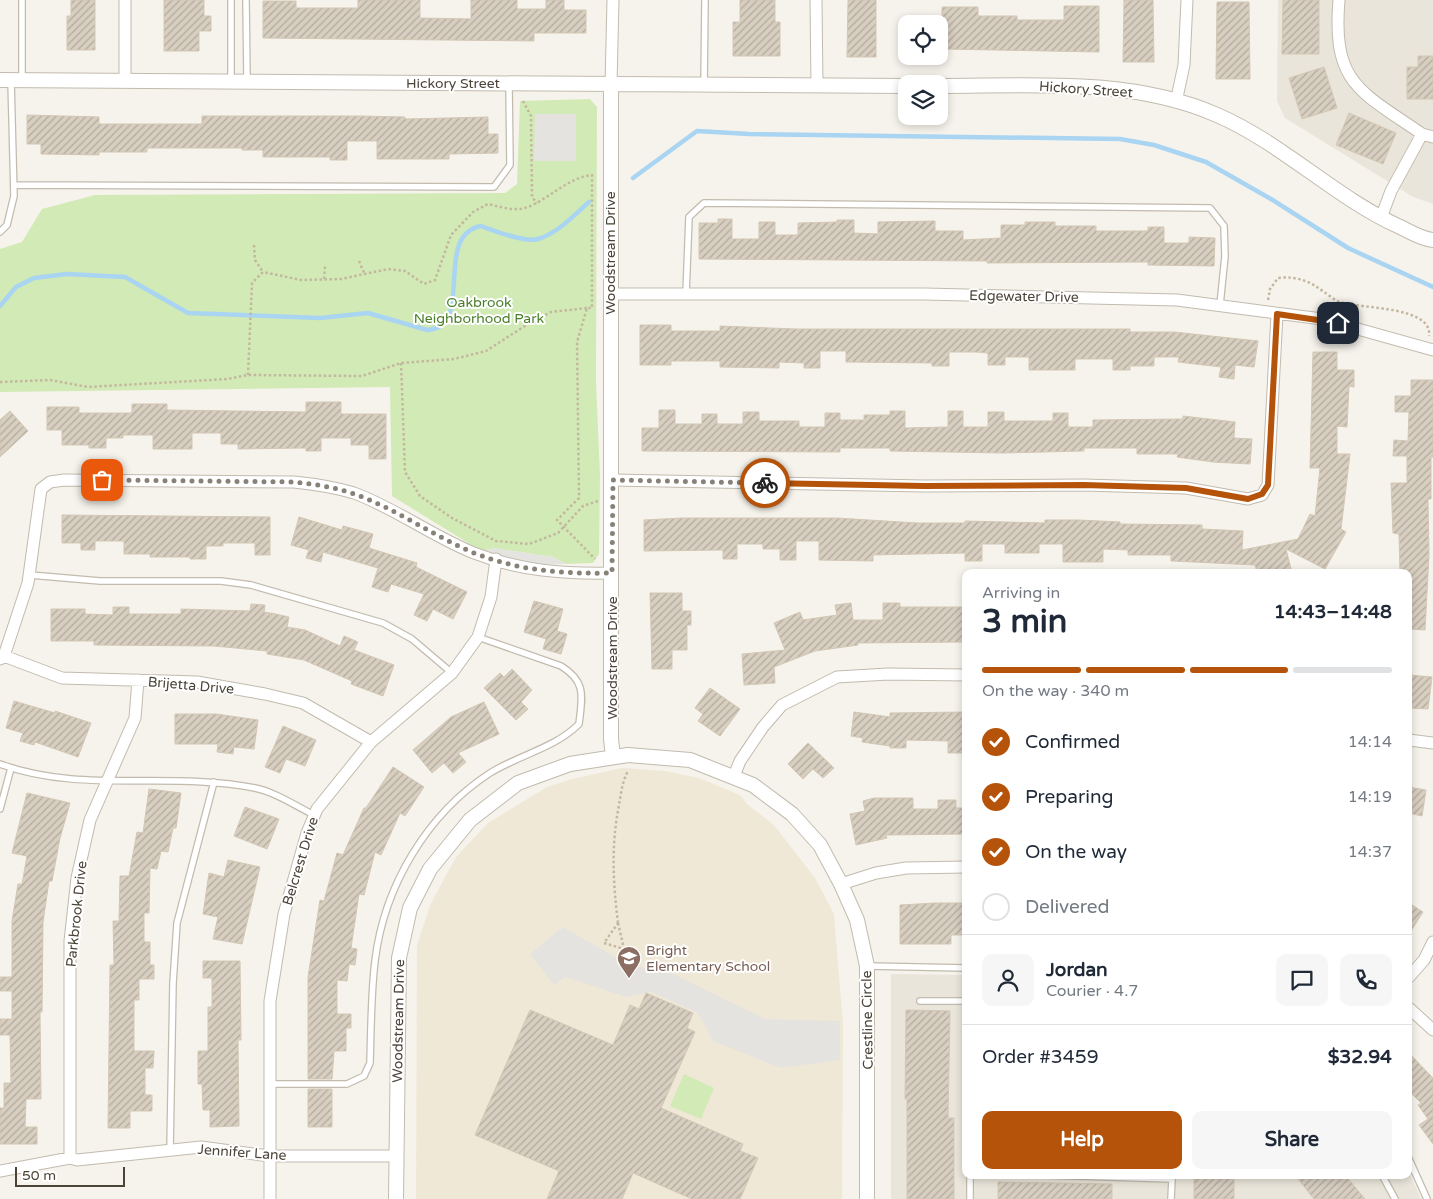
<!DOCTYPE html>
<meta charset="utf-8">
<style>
:root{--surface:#fff;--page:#f6f6f7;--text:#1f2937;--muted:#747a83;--line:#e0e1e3;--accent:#b45309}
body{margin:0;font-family:"Varela Round",sans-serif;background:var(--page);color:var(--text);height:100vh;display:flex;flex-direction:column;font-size:19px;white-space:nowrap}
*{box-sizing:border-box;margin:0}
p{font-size:16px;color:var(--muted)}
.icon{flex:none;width:28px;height:28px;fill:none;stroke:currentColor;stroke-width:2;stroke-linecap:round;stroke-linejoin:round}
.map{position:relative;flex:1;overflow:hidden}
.panel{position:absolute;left:962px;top:569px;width:450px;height:610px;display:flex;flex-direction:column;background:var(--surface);border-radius:10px;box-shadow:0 2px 8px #0003}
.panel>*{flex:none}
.buttons{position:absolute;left:898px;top:15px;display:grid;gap:10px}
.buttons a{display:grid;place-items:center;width:50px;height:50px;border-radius:10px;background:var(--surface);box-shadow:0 2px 8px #0003;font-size:25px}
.scale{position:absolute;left:15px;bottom:12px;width:110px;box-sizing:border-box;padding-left:5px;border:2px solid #4b4439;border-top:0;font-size:14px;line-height:18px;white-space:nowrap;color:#4b4439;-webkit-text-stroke:4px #fff;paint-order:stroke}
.pin{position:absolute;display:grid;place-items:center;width:42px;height:42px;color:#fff;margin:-21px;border-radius:10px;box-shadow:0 2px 8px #0006}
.courier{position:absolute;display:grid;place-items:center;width:50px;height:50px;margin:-25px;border:4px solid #b45309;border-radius:50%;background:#fff;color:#222;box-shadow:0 1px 6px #0007}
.summary em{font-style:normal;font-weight:700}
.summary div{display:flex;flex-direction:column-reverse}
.summary{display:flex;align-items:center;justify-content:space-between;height:85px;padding:0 20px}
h1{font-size:32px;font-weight:700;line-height:38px}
.bar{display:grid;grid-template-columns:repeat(4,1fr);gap:8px 5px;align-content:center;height:60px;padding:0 20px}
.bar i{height:6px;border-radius:4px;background:var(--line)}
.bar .on{background:var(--accent)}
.bar p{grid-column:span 4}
.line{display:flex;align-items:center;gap:12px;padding:0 20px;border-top:1px solid var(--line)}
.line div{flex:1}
.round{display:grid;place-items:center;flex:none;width:52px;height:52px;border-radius:10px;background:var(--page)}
ol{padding:0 20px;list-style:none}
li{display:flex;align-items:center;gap:15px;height:55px}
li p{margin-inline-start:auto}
li .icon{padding:5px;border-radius:50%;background:var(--accent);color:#fff;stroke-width:4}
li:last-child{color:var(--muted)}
li i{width:28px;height:28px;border:2px solid var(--line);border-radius:50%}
.primary-button{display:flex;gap:10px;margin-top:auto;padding:10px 20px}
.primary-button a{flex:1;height:58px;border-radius:10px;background:var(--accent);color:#fff;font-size:20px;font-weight:700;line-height:58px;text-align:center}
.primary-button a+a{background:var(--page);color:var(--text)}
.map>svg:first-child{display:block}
.residential{fill:#eae5da}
.education{fill:#efe8d6}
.park{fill:#d2eab5}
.parking{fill:#e5e3e0}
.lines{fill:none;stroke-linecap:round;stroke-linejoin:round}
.stream{stroke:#a9d4f2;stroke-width:4.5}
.building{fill:url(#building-hatch);stroke:#d3c7b4}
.service-casing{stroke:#c2bbae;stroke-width:8}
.minor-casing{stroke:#c2bbae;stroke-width:13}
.tertiary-casing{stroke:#c2bbae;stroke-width:16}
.path{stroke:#c4b79f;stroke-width:2.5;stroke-dasharray:2.5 2.5;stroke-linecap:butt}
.service{stroke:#fff;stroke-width:5.5}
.minor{stroke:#fff;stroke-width:11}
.tertiary{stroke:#fff;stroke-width:14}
.done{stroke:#878178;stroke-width:5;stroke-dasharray:0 9}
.route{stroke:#b45309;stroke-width:6}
.labels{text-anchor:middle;stroke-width:4;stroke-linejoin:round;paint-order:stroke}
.street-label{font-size:14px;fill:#4b4439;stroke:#fff}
.park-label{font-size:14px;fill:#4a7f2a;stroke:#fff}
.education-label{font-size:14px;fill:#785e54;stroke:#fff;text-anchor:start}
</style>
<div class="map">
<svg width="1433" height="1199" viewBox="0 0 1433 1199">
<defs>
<pattern id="building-hatch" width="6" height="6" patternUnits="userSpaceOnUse" patternTransform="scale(1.25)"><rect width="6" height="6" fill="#d8cfc1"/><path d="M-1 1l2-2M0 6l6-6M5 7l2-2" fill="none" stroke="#b1aa9e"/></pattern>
</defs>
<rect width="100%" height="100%" fill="#f6f3ec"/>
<!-- residential -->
<path class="residential" d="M1278,0H1433V204L1413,197L1285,118L1277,101Z
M891,974L966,975V1175H1409V1172L1421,1199H891Z"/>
<!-- education -->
<path class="education" d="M622,768L665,771L699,778L740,795L747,804L774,825L815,878L834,914L843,1025L842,1199H416L417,945L431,903L456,857L488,823L547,787L572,779Z"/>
<!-- park -->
<path class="park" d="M590,99L597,107L596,382L600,475L599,554L593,563L566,564L553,557L494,548L481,551L392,496L390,387L0,392V249L22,242L42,209L95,195L505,193L517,184L520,101Z
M684,1074L714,1088L701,1119L670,1106Z"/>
<!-- parking -->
<path class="parking" d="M535,114H576V161H534Z
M494,548L553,557L566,564L536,565L498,557L481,551Z
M563,927L629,965L669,972L765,1019L840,1021V1060L781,1068L713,1041L698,1013L651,992L626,997L565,977L554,985L530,954Z"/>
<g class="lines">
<!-- stream -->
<path class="stream" d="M633,178L697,131L749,134L1120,139L1154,145L1206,162L1271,199L1348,248L1433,287
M0,306L16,287L34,278L67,274L125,277L188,313L320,318L368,313L427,330C476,328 432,235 481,226C495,231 525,243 538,239C558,233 574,215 589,202"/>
</g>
<!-- building -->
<path class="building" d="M71,0H95V50H67V16H71Z
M164,0H204V16H211V31H199V51H164Z
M358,0H420V18L471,19V0H517V9H546V0H564V10H586V33H534V41L263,38V1H296V8H358Z
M740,0H775V22H780V56H733V22H740Z
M848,0H876V57H847Z
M1124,0H1153L1154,62H1123Z
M1283,0H1319V54H1282Z
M1217,2H1249L1250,79H1216Z
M1064,6H1099V52L942,49V7H978V16H1017V20H1064Z
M1418,56H1433V99H1407V67H1418Z
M1324,67L1337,108L1302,119L1289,78Z
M1349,113L1396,133L1383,164L1336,145Z
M27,115L99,117V124H202V116H358L405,117V119L488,117V134H498V153L449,154V159H377V141H347V160H330V157H263V150H242V148H147V152H99V155L41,154V144H27Z
M718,219H732V239H759V222H775V235H798V223L837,222V220H854V233L878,234V222L935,221V231H963V240L1001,238V225H1025V222H1055V226H1096V231H1148V227H1164V243H1189V237L1215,238L1214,266L1148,265V262L987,263V261L699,259V223H718Z
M640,325H671V331H720V326L796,329H1130V332H1174L1258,341L1254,367L1235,365L1234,379L1219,377L1221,367L1178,362L1179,357H1154V366H1130V370H1113V359H1075V370H1029V357H1005V365H988V353L976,352H949V366H932V363L846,362V351H820V368H804V363L779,362V368L720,367V361H671V365H640Z
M1313,352H1337V370H1354V387L1349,386L1347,427L1337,426V454H1350L1341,529L1346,532L1325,569L1286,549L1291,569L1275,572H1257L1255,565L1171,561V555H1128V550L1103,549V562H1063V544H1039V553H1005V544H982V561H965V553L873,555V561L819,560V541H796V560H780V549H763V544H737V559H723V550L644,551V520L682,518H837L917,523H965V521L1045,523V520H1079L1120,522V524L1202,525V529L1243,531L1242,550L1298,539L1310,514L1315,516L1320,468H1310Z
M1411,380H1433V457H1431V499H1428L1429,555L1425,630L1409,629V572H1400L1399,534L1393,533L1391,483H1407V456H1393L1394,440L1408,441L1409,412H1395V396H1411Z
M306,402H341V414H386V459H369V445H351V438H321V451H306V448L238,449V444H221V433H192V449H153V435H123V438H106V448H89V445H62V430H47V407H79V413H132V404H167V410L306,412Z
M659,410H675V424H702V414H717V424H743V412H759V421H799V427H825V413H840V420H864V415H890V411H905V428L948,427V411H963V427H988V412H1004V421H1053V413H1068V427H1093V420L1183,419V416L1235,422L1234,438L1252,439L1250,464L1213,462L1177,457L1178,454H1137V448H1084V451L1004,453L890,451V448H840V452L642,451V428H659Z
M10,411L28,431L0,457V420Z
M62,515L270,517V555H255V543H223V546H206V559H190V557H150V554H124V541H95V550H81V543H62Z
M299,517L342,530L343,526L373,534L369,548L417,563L416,567L467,592L453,619L433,609L427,621L414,615L424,594L391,584L388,592L372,587L378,568L323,552L321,562L306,558L309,550L291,545Z
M650,593H682V611H691V625H687V650H672V669H652Z
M534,601L563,609L557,631L567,634L561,654L543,649L546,639L524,632Z
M851,603L853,620H883V603H900V607H966V642L857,643L858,645L815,651L774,667L775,683L744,685L742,654L785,650L774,623L800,612L803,620L837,615L835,605Z
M251,604L265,605L264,612L270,613V617L271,613L289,617L287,627L305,630L340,646L344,636L358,642L354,650L394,665L383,696L351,684L352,681L304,660L267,654V651L214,646L94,645V641H51V609H85V614L113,615V607H129V614H181V609L250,611Z
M512,669L532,690L521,702L528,709L516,720L484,688L500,673L504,677Z
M1409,675L1432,677L1428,709L1409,708Z
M710,688L740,709L720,736L698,721L703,714L695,708Z
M14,701L55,713V711L91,723L78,757L35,742L34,745L20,741L23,733L6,728Z
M484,702L499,734L458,753L466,762L453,773L444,763L432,773L413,750L451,717Z
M854,712L890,717V713L965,712V753H948V741L906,740V748H890V746L862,742L863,738L851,736Z
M175,714H216L258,720L254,749L234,747L233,754L217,752L218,744H175Z
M283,726L316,740L305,766L286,759L280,773L265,767Z
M808,743L834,768L823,778L813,769L803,779L788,764Z
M393,767L424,787L405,816L400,813L381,855L375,852L364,895L359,894L351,948L357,949L355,965L349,964L347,981L337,980V1014H351V1028H346V1051H334L332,1079H308V977L320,900L324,901L337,853L343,855L364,808H366Z
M1409,787L1426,790L1422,816L1409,813Z
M149,789L181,793L176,828H173L168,852L161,851L157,869L150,868L149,913H144V942H150V965H154V979H139V1000H134V1051H154L153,1068H145V1095H152V1111H130V1128H108L110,965H114L113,921H119L120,876H129L137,832L143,833Z
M27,793L70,803L60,838L52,881H49L43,922L42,1012H40L41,1099H26L25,1127H37V1144H0V1108H4V1083H11L10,1035H0V1019H12V991H0V977H12V921L18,884H22L27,856L12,853Z
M874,798H913V809H938V800H956V808H966V834L886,835L887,838L856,845L850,814L865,811L863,801Z
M245,807L279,819L267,849L234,836Z
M228,860L260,867L242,944L213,939L218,917L203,914L209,873L224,877Z
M935,903H966V935H951V944H900V905Z
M1409,903L1423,912L1409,934Z
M203,961H240L241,1040H238L239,1126L210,1127V1110H203L202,1084H198V1051H208V1007H212V978H203Z
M646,993L693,1013L687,1028L695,1032L661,1108L743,1144L740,1151L758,1158L740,1199H692L633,1173L622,1199H547L559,1171L475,1135L530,1010L613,1045L630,1005L639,1009Z
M906,1010L950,1011L948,1118H954V1199H907V1099H905Z
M1409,1053L1433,1078V1144L1419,1125L1428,1119L1418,1105L1421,1103L1409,1091Z
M308,1089H332V1127H308Z
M1194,1175H1234V1199H1194Z
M1295,1175H1345L1365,1199H1314Z
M998,1182L1112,1184V1199H998Z"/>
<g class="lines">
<!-- service casing -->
<g class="service-casing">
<path id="service" d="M22,0V80
M231,0V80
M246,0L247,80
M704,85L705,0
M14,185L494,187L510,165L509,85
M0,232L7,225L14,196L11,80
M686,294L689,217L704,203L1210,208L1224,226L1225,256L1220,305
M30,575L100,581H221L251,585L383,623L412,639L452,673
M0,764C81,794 171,771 255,788C275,792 296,806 314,815
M0,809L11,768
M867,966L966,968
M920,1001H966
M270,1084H347L364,1076L370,1063C371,1029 371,994 375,961C384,886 427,814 490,773C519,755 555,748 579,724C582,697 587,682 561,666L478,637
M170,1150L173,983L177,923L214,782
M1409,1159L1427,1199
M970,1175V1199
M1046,1175L1172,1179L1171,1199
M1382,1175L1395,1199"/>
</g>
<!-- minor casing -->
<g class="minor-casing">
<path id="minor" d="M125,0V81
M816,0L817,85
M1339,0C1332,84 1360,91 1422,134L1433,137
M611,85L613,0
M1176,102L1184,65L1187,0
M1381,218L1391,191L1422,134
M610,294H925L1177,300L1322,319L1433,350
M613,480L924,486L1084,485L1186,488L1248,499L1262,495L1268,485L1277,314
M4,656L62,678L197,682L265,694L303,703L371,742
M0,659L4,656L28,583L41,489L50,482L64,480L294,482C314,484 334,487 354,493C393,507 434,537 474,553C520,571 564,574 612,573
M1409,740L1433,743
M734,776L740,761L763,727L782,705L837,677L888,674L966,675
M841,884L876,873L906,868L966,867
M1409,977L1424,960L1433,942
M1409,1008L1433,1030
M70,1158V941L77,878L90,820L135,718L138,680
M0,1171L70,1158L77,1160L201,1147L269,1156H396
M270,1199V1001L284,914L307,833L317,809L371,742L452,673L478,637L491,597L496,559"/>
</g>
<!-- tertiary casing -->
<g class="tertiary-casing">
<path id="tertiary" d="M0,80L906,86
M611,85V739L613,756
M939,86C1030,86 1130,77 1217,115C1282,143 1333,196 1398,226C1409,231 1421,239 1433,240
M396,1199L399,958L410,908L430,869L470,820L518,783L570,764L628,755L690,760L753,785L792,814L820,845L841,884L857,920L867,966V1199"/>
</g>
<!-- path -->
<path class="path" d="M523,101L531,116L532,197L537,203
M254,245L255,260L263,272
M359,261L365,275
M324,279L325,266
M1268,300L1270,289L1278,278C1297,276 1310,281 1324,292C1329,295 1335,301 1340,302C1361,309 1433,306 1429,336
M401,363L405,472L420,496L452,518L496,541L529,544L558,533L583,506L598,501
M248,375L252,283L263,272L301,280L341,279L388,269L405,271L424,284L435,280L451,235L473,212L488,204C497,206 506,209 515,209C538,211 563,178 592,175V308H587L577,342L579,498L557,520L595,559
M0,382L50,380L88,387L227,379L248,375L362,376L401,363L454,359L486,351L531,322L551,312L587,308
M618,923C613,882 611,846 619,805C621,794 622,782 628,771
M618,923L624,949L604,943Z"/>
<!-- service -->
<use href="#service" class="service"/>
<!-- minor -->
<use href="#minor" class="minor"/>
<!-- tertiary -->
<use href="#tertiary" class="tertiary"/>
</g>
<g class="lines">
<!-- done -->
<path class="done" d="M102,480L294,482C314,484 334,487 354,494C395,508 433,536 474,553C520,571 563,574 612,573L613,480L765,483"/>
<!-- route -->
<path class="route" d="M765,483L924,486L1084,485L1186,488L1248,499L1262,494L1268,485L1277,314L1338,323"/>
</g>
<!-- icons -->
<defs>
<g id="school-pin" transform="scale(1.25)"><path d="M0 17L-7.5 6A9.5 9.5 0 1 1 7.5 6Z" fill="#8d6e63" stroke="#fff"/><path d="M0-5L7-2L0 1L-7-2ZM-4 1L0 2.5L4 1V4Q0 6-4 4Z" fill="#fff"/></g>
</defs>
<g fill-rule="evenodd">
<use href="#school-pin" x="629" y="958"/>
</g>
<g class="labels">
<!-- street labels -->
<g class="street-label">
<text x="453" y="88">Hickory Street</text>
<text transform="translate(1086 89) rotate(4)" y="5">Hickory Street</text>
<text transform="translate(610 253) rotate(-90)" y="5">Woodstream Drive</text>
<text transform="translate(1024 296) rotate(1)" y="5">Edgewater Drive</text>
<text transform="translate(612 658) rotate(-90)" y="5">Woodstream Drive</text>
<text transform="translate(191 685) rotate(5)" y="5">Brijetta Drive</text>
<text transform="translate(300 861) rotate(-73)" y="5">Belcrest Drive</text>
<text transform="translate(76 914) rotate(-84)" y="5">Parkbrook Drive</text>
<text transform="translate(867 1020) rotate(-91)" y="5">Crestline Circle</text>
<text transform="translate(398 1021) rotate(-89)" y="5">Woodstream Drive</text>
<text transform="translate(242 1152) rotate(4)" y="5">Jennifer Lane</text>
</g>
<!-- park labels -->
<g class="park-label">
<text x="479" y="307">Oakbrook<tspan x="479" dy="16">Neighborhood Park</tspan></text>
</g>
<!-- education labels -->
<g class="education-label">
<text x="646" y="955">Bright<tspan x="646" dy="16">Elementary School</tspan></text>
</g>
</g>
</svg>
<div class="buttons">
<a><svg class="icon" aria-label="locate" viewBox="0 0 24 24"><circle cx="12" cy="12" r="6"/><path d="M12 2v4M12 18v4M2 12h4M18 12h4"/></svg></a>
<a><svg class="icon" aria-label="layers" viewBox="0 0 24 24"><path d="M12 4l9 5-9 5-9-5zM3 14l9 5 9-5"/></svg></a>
</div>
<div class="scale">50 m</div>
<div class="pin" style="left:102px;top:480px;background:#ea580c"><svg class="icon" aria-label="bag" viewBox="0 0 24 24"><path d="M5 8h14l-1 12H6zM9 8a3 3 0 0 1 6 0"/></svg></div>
<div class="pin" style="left:1338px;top:323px;background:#1f2937"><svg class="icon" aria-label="home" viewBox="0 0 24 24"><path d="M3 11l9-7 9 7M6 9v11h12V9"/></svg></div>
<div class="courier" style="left:765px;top:483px"><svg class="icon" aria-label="bike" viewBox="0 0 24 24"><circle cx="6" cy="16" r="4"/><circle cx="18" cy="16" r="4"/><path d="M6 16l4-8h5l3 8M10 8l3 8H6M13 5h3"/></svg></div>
<section class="panel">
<div class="summary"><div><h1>3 min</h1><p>Arriving in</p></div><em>14:43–14:48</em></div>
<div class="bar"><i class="on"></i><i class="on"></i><i class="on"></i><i></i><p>On the way · 340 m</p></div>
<ol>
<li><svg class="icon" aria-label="check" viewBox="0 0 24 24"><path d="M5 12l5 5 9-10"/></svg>Confirmed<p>14:14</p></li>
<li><svg class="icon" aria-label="check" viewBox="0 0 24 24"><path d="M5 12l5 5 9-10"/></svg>Preparing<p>14:19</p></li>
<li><svg class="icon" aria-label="check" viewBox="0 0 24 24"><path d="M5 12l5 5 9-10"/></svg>On the way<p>14:37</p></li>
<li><i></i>Delivered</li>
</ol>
<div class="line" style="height:90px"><a class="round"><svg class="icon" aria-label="person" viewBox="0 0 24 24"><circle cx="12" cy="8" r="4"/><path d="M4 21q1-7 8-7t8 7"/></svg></a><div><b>Jordan</b><p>Courier · 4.7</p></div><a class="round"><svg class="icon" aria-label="chat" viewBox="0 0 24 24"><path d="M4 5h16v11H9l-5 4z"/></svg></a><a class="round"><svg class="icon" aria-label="phone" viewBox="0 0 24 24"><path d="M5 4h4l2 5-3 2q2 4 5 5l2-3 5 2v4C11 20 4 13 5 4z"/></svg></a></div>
<div class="line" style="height:65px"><div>Order #3459</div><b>$32.94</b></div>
<div class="primary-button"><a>Help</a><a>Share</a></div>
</section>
</div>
